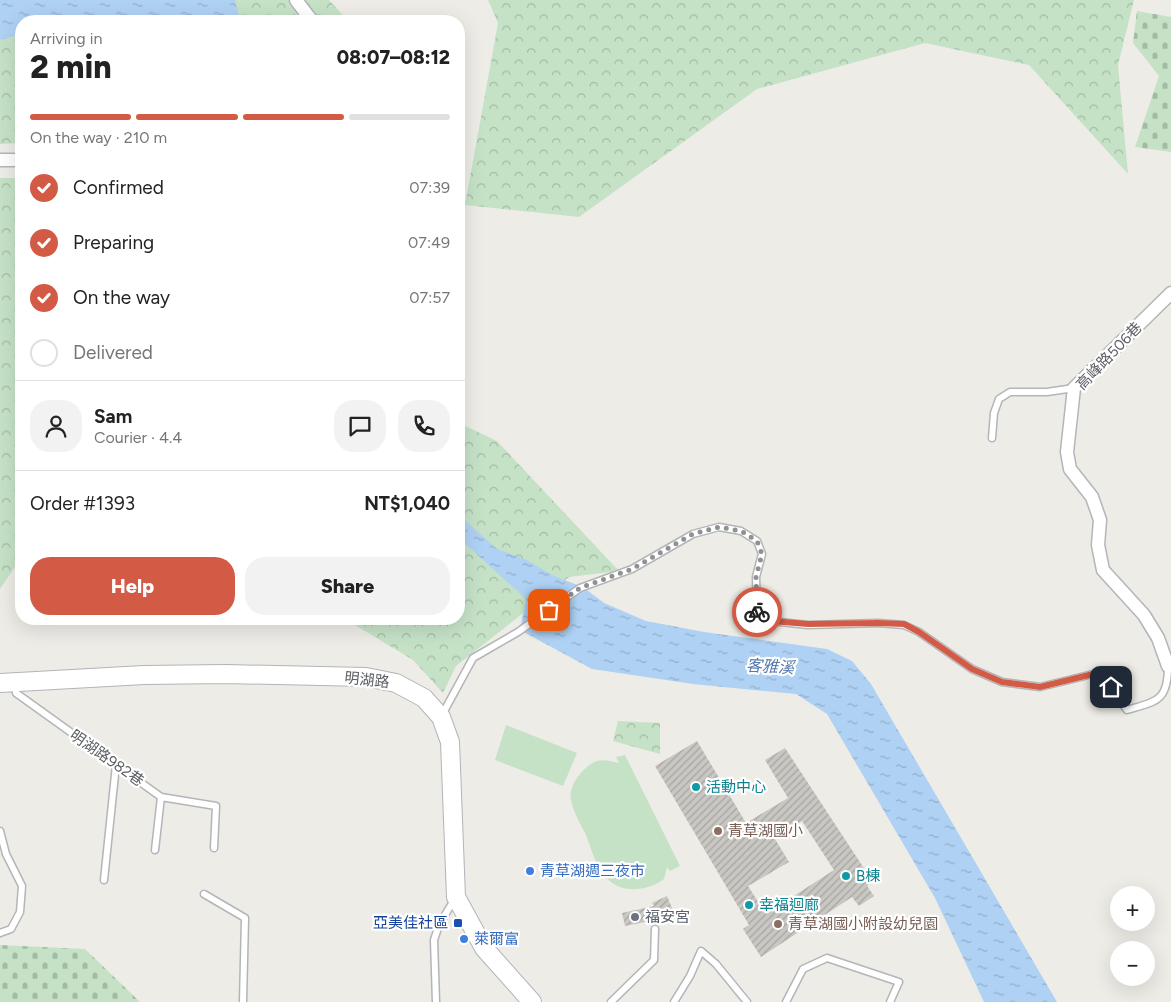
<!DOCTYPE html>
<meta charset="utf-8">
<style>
:root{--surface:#fff;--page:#f2f2f2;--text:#222;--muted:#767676;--line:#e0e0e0;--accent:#d35b46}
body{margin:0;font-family:Figtree,"Noto Sans TC",sans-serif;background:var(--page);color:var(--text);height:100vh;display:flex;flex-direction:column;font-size:19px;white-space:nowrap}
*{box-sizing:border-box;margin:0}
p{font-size:16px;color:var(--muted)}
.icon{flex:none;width:28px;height:28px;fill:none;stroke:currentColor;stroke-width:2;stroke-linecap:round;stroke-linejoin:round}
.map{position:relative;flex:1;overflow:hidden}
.drawer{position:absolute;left:15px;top:15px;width:450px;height:610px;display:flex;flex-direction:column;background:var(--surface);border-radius:20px;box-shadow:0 5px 20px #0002}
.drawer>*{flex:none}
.tools{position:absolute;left:1110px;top:886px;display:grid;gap:10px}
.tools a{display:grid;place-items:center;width:45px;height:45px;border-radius:50%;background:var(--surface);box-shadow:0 5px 20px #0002;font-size:25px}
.pin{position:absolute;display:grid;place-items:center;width:42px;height:42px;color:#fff;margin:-21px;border-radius:10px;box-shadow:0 2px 8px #0006}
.courier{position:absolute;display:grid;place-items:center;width:50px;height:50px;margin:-25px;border:4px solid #d35b46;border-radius:50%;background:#fff;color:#222;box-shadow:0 1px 6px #0007}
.head em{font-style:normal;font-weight:800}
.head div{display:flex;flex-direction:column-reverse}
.head{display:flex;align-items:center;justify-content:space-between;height:85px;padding:0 15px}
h1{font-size:32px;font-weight:800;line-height:38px}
.bar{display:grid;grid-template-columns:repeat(4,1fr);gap:8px 5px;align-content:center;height:60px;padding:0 15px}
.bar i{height:6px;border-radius:4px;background:var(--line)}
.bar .active{background:var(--accent)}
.bar p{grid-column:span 4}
.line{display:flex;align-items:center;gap:12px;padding:0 15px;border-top:1px solid var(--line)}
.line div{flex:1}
.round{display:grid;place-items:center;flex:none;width:52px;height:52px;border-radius:20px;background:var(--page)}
ol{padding:0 15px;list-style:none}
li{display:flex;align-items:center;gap:15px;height:55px}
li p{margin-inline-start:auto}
li .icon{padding:5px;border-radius:50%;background:var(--accent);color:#fff;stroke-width:4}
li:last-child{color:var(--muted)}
li i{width:28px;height:28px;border:2px solid var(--line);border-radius:50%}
.cta{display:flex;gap:10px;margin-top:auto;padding:10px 15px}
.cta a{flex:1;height:58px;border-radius:20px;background:var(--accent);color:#fff;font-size:20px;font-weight:800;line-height:58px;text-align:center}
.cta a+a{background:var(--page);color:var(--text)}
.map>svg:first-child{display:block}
.grass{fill:#c5e2c7}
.forest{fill:url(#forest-crowns)}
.cemetery{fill:url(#cemetery-stones)}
.water{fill:url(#water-ripples)}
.building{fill:url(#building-hatch);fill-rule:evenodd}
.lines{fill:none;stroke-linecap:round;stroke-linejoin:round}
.lane-casing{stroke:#b3b5b9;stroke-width:9}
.street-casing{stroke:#b3b5b9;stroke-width:15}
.secondary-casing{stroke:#b2b4b8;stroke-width:20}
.lane{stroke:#fff;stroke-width:6}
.street{stroke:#fff;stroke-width:12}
.secondary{stroke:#fff;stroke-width:18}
.done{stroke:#909192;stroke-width:5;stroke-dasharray:0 9}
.route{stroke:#d35b46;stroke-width:6}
.culture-dot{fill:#0f9aa8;stroke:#fff;stroke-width:2}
.education-dot{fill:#8d6e63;stroke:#fff;stroke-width:2}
.shop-dot{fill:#3f7fe0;stroke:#fff;stroke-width:2}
.worship-dot{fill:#6b7280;stroke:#fff;stroke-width:2}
.transit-dot{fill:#1a4fb4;stroke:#fff;stroke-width:2}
.labels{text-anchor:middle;stroke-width:4.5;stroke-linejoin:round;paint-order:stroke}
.street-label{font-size:15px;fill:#5d6064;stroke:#fff}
.culture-label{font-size:15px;fill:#0d838f;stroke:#fff;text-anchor:start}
.education-label{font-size:15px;fill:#785e54;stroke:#fff;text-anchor:start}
.shop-label{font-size:15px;fill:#366cbe;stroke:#fff;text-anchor:start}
.worship-label{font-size:15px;fill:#5b616d;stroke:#fff;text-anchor:start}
.transit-label{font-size:15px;fill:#164399;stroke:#fff;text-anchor:end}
.water-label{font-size:16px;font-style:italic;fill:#5278ad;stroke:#fff}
</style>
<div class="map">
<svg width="1171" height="1002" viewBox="0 0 1171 1002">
<defs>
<pattern id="forest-crowns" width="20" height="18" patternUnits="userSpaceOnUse" patternTransform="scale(1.25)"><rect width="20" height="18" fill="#c5e2c7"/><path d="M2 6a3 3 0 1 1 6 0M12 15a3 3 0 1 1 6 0" fill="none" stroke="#a3bba5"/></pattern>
<pattern id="cemetery-stones" width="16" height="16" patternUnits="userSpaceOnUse" patternTransform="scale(1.25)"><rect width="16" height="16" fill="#c5e2c7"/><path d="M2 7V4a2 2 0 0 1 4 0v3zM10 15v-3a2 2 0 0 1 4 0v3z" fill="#a3bba5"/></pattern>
<pattern id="water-ripples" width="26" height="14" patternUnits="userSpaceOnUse" patternTransform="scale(1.25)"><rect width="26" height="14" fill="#afd1f4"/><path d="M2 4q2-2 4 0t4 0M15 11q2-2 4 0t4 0" fill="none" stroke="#92adc9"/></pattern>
<pattern id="building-hatch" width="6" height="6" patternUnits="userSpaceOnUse" patternTransform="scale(1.25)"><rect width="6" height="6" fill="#c9c7c2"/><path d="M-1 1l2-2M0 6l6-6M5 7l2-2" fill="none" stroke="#a6a5a1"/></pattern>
</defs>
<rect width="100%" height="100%" fill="#eeece6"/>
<!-- grass -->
<path class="grass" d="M506,725L577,753L563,786L495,760Z
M625,755L680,866L670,871L667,867L664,879C645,893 617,894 603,874C595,863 591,848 586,835C581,825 573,812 571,800C568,786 583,766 597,761C605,759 611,761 619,763L616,757Z"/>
<!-- forest -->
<path class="forest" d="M0,0H329L348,21H21V143L0,144Z
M488,0H1134L1118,65L1128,174L1029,65L925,43L757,89L579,217L465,205L498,23Z
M0,178H21V558L0,589Z
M459,423L497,441L619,571L569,577L456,666L443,693L413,660L345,619H459Z
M618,721L660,723V754L613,741Z"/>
<!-- cemetery -->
<path class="cemetery" d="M1137,11L1171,17V152L1135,147L1159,76L1133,43Z
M0,945L85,949L140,1002H0Z"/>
<!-- water -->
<path class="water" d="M0,0H235L240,21H134L116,19L96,21H21V34L0,40Z
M459,515L497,549L527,560L554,576L583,587L604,603L646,621L704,632L827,649L852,661L871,684L1057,1002H984L935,898L827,714L796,694L693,684L592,669L520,630L526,599L459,538Z"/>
<!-- building -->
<path class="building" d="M697,741L746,823L788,798L765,760L785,748L873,882L867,886L874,896L859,906L852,897L761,957L743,929L749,925L655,766ZM802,821L834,870L766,914L748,886L789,862L775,839Z
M667,896L674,913L660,919L625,926L622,913L654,906L652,903Z"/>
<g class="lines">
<!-- lane casing -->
<g class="lane-casing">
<path id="lane" d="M992,438L994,413L999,399L1010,392H1047L1074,388
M749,630L758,623L771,621L808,625L878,623L904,625L919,632L972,669L1002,682L1040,687L1093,674L1104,678L1127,710C1157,701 1168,701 1168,666
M15,684L16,693L161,797L216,806L214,848
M442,715L473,658L518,632L580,588L632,569L693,534L719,527L741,531L757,541L762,554L756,577L757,611L749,629
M0,831L6,854L22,886L20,912L11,929L0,933
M155,850L161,797
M104,880L116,765
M204,894L245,918L243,1002
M436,1002L434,940L439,925L454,900
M611,1002L654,960L655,929
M674,1002L690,976L701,951L716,964L747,1002
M786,1002L803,969L827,958L899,982L890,1002"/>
</g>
<!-- street casing -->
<g class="street-casing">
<path id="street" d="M296,0L312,21
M0,160H21
M1171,293L1074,388L1067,452L1070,469L1092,497L1100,520L1098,545L1103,570L1144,615L1158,638L1168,666H1171"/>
</g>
<!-- secondary casing -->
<g class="secondary-casing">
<path id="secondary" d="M0,683L144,675L226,674L366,677L396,683L424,698L441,717L450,742L456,897L484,948L532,1002"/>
</g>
<!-- lane -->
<use href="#lane" class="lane"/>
<!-- street -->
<use href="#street" class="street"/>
<!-- secondary -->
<use href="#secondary" class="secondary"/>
</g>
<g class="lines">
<!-- done -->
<path class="done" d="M549,610L580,588L632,569L693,534L719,527L741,531L757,541L762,554L756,577L757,612"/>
<!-- route -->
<path class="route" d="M757,612L749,630L758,623L771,621L808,624L878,623L904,624L919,632L972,669L1002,682L1040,687L1093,674L1104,678L1111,687"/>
</g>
<!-- markers -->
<g class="culture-dot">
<circle cx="696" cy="787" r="5"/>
<circle cx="846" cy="876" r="5"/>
<circle cx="749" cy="905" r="5"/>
</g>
<g class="education-dot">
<circle cx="718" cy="831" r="5"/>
<circle cx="778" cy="924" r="5"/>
</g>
<g class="shop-dot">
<circle cx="530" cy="871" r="5"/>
<circle cx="464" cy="939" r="5"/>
</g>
<circle class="worship-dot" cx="635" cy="917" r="5"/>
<rect class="transit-dot" x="453" y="918" width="10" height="10" rx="2.5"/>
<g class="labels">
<!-- street labels -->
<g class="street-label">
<text transform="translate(1109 356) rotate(-46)" y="5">高峰路506巷</text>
<text transform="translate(367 680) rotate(6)" y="5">明湖路</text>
<text transform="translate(107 758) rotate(35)" y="5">明湖路982巷</text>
</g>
<!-- culture labels -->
<g class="culture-label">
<text x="706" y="792">活動中心</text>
<text x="856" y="881">B棟</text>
<text x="759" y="910">幸福迴廊</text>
</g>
<!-- education labels -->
<g class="education-label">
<text x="728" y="836">青草湖國小</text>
<text x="788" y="929">青草湖國小附設幼兒園</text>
</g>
<!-- shop labels -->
<g class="shop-label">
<text x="540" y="876">青草湖週三夜市</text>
<text x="474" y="944">萊爾富</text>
</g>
<!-- worship labels -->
<g class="worship-label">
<text x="645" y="922">福安宮</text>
</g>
<!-- transit labels -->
<g class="transit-label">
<text x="448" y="928">亞美佳社區</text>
</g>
<!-- water labels -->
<g class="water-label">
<text transform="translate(770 666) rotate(3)" y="6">客雅溪</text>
</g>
</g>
</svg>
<div class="tools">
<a>+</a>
<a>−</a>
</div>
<div class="pin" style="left:549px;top:610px;background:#ea580c"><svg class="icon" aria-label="bag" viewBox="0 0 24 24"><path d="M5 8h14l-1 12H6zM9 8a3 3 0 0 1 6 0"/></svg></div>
<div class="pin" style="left:1111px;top:687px;background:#1f2937"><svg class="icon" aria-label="home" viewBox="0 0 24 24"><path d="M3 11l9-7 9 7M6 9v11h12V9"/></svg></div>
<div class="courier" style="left:757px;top:612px"><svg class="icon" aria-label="bike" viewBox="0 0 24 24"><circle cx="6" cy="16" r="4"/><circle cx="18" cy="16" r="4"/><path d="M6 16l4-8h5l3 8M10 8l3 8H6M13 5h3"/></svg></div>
<section class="drawer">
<div class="head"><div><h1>2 min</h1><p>Arriving in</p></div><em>08:07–08:12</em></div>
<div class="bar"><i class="active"></i><i class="active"></i><i class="active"></i><i></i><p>On the way · 210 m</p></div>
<ol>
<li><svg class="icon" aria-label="check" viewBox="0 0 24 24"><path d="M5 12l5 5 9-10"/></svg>Confirmed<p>07:39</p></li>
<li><svg class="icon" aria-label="check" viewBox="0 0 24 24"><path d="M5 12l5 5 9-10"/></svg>Preparing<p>07:49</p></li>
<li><svg class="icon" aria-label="check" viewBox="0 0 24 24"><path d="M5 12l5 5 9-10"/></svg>On the way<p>07:57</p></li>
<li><i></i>Delivered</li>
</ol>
<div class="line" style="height:90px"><a class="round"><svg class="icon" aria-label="person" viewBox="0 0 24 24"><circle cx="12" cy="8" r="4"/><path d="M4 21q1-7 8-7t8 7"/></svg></a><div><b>Sam</b><p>Courier · 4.4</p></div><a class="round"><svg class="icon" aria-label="chat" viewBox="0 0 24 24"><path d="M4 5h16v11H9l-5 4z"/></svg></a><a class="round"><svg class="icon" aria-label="phone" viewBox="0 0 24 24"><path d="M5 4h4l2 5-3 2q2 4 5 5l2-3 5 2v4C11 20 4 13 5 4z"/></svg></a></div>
<div class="line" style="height:65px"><div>Order #1393</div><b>NT$1,040</b></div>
<div class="cta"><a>Help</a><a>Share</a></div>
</section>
</div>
